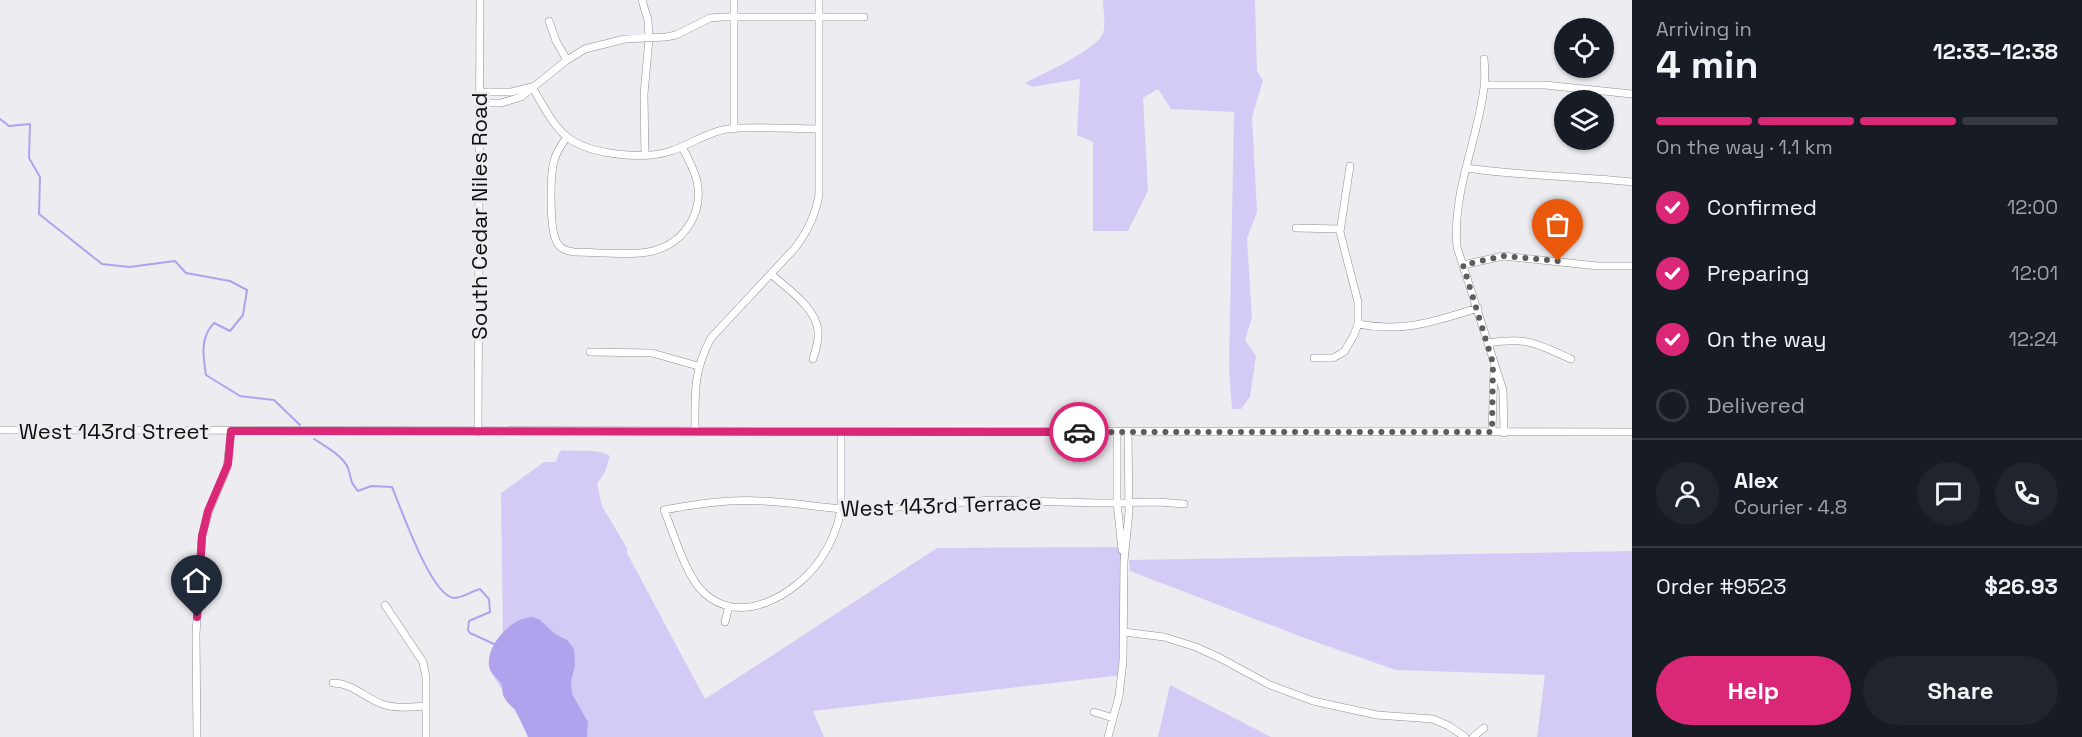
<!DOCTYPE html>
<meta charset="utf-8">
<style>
:root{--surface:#171b24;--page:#20242c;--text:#f1f3f6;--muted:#9ea1a6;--line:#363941;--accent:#db2777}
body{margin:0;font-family:"Space Grotesk",sans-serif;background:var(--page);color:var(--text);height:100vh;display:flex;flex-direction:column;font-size:22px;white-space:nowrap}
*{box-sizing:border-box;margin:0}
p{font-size:20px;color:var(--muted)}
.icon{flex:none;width:33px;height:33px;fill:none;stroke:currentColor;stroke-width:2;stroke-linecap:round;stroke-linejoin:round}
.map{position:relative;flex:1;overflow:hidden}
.drawer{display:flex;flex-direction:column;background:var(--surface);width:450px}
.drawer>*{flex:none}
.buttons{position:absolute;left:1554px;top:18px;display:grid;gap:12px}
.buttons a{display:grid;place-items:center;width:60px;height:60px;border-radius:50%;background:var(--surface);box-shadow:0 2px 4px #0004;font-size:30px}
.pin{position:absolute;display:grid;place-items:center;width:51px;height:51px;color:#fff;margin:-62px -26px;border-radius:50% 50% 50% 0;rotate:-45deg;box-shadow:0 0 6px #0007}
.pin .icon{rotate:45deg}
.courier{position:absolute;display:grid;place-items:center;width:60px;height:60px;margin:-30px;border:4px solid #db2777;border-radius:50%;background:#fff;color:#222;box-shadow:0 2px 8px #0007}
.headline em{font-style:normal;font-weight:700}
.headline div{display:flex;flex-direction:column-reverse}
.headline{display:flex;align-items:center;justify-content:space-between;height:102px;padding:0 24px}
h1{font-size:39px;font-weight:700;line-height:45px}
.bar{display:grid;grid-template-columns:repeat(4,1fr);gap:9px 6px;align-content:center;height:72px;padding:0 24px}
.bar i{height:8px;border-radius:4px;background:var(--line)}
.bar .active{background:var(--accent)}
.bar p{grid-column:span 4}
.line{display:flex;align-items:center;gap:15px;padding:0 24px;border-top:2px solid var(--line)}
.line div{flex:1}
.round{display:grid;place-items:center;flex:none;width:63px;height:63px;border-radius:32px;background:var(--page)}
ol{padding:0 24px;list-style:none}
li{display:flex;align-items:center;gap:18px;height:66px}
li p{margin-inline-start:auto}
li .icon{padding:6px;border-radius:50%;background:var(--accent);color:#fff;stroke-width:4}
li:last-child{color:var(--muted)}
li i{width:33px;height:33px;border:3px solid var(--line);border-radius:50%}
.cta{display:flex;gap:12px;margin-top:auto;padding:12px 24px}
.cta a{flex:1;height:69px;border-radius:36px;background:var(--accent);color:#fff;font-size:24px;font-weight:700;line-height:69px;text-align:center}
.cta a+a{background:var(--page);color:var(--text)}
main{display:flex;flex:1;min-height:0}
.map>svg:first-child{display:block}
.green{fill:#d3cbf6}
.water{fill:#b1a2ee}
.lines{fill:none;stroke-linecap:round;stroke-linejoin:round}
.stream{stroke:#b1a2ee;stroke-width:2}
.street-casing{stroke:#908f93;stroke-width:8}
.street{stroke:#fff;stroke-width:7}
.done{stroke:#5d5c5e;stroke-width:6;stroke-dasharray:0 10.8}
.route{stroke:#db2777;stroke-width:8}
.labels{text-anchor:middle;stroke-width:6;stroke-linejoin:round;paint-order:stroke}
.street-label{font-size:22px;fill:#0f0f10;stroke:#edecf0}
</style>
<main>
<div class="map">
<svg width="1632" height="737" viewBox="0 0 1632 737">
<rect width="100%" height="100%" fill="#edecf0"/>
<!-- green -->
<path class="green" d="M1103,0H1255L1257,71L1263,80L1252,117L1257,212L1247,239L1252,317L1245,340L1256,356L1250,397L1241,409H1232L1229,370L1234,112L1171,109L1158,89L1143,98L1148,191L1128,231H1093V142L1077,135L1080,79L1032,87L1025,83C1041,75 1098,49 1103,33C1106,24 1103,9 1103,0Z
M562,450C577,452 598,448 610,456L605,472L597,484L602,506L627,548V553L705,699L937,548L1121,547L1122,675L813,711L824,737H531L491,672C487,656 492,647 503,635L501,493L544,462H556L559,453Z
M1632,551V737H1537L1545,675L1396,670L1307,639L1130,571L1129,560Z
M1170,685L1271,737H1158Z"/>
<!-- water -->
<path class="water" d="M533,617L540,620L555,634L567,640L574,649L575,665L571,682L572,694L588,722L587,737H528L515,709C511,707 505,700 503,695C502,692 503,688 502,685C499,679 490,674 489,666C486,645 511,617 533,617Z"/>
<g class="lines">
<!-- stream -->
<path class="stream" d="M0,119L9,126L30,124L29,158L40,177L39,214L102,264L129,267L175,261L186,273L230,281L247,290L243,315L230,331L214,323C200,337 203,356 206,375L240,396L274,400L300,425
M314,439C325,446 343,456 348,468C352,479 349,481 358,491L371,486L392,487C401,508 431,596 454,598C462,598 472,591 480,589L489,599L490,612L469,621L468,630L470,633L494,644"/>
<!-- street casing -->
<g class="street-casing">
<path id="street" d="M642,0L648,20L649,39L644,94L645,156
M549,21L556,41L567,60
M1484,59C1485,68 1485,78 1484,87C1478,140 1452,192 1457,247L1503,390L1504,433
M1485,85H1545L1632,94
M532,87C542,103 551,123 566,136C588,155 644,160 671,151C690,145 707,132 727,129C753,126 791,129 818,129
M480,92H511L532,87
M480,103H501L521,97L567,60L585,49L625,39L666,37L676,35L710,18L722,17H864
M734,129V0
M567,137C561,145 556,152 554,161C550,176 549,233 558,244C562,250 568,251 574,252C598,252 624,256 648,252C682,246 704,215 697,181C694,169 688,158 682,147
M1466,168C1521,176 1577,176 1632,182
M1296,228L1340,229
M1463,265L1503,256L1598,266H1632
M771,274C787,289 816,307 818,331C819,340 816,350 813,359
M1358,324C1403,333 1436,321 1478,308
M1488,343C1528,337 1535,343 1571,359
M590,352L652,353L698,366
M1314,358H1333L1344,352L1354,335L1358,324V302L1340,232L1350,166
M0,430L1632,432
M695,431C695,395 693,371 711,338L795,248C808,231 816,215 819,194V0
M478,432L480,0
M841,432V509C838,528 831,544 820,560C796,594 741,628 703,592C685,574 674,534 664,510C696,504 728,499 761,501C794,502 826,509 859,510L993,500L1098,503L1158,502L1184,504
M1117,432V502L1122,550
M1492,432L1494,368
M385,605L423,662L426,678V737
M725,622L729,606
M1124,632L1164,637L1196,647L1220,658L1270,685L1313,701L1377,715L1433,719L1449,726L1465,737
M333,683C352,683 365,698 382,704C396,709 412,707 426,706
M1094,712L1113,718
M197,737L196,634L202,536L209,511L227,468L231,431
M1108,737L1119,696L1123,661L1124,561L1129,512L1128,432
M1473,737L1484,728"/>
</g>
<!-- street -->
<use href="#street" class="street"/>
</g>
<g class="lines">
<!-- done -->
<path class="done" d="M1079,432H1492L1493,363L1463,265L1503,256L1558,261"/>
<!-- route -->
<path class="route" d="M197,617L202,536L208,511L228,464L231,431L1079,432"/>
</g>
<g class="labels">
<!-- street labels -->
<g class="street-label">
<text transform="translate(479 216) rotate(-90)" y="8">South Cedar Niles Road</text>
<text x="114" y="439">West 143rd Street</text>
<text transform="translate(941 505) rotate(-2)" y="8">West 143rd Terrace</text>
</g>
</g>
</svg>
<div class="buttons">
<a><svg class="icon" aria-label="locate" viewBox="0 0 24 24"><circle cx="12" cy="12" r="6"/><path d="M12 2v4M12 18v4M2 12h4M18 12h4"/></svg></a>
<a><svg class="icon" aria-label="layers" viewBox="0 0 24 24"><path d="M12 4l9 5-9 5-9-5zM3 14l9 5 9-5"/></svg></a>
</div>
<div class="pin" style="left:1558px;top:261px;background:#ea580c"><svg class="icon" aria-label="bag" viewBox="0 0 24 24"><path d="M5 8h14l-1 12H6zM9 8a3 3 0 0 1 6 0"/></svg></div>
<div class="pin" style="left:197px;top:617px;background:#1f2937"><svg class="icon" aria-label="home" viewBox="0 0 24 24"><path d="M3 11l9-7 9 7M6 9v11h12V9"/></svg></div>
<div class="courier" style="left:1079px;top:432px"><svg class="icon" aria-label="car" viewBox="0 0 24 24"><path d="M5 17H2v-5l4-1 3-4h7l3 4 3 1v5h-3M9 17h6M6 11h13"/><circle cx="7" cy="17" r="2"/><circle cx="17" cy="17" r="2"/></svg></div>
</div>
<section class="drawer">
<div class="headline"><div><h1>4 min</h1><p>Arriving in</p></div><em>12:33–12:38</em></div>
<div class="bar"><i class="active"></i><i class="active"></i><i class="active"></i><i></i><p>On the way · 1.1 km</p></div>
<ol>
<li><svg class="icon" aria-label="check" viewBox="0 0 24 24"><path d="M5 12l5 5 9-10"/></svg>Confirmed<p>12:00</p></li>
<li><svg class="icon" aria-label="check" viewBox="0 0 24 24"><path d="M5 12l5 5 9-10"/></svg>Preparing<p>12:01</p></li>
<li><svg class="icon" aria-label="check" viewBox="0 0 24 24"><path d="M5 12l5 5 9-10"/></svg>On the way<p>12:24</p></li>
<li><i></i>Delivered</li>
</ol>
<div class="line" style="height:108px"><a class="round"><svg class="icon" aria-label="person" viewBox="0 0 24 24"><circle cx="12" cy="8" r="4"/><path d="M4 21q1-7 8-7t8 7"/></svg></a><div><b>Alex</b><p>Courier · 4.8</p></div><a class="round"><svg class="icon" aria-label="chat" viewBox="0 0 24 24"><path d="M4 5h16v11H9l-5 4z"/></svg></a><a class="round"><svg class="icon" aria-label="phone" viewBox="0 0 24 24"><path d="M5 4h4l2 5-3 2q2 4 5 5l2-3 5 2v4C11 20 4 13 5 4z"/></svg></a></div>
<div class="line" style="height:78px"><div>Order #9523</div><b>$26.93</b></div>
<div class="cta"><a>Help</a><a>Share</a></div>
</section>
</main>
